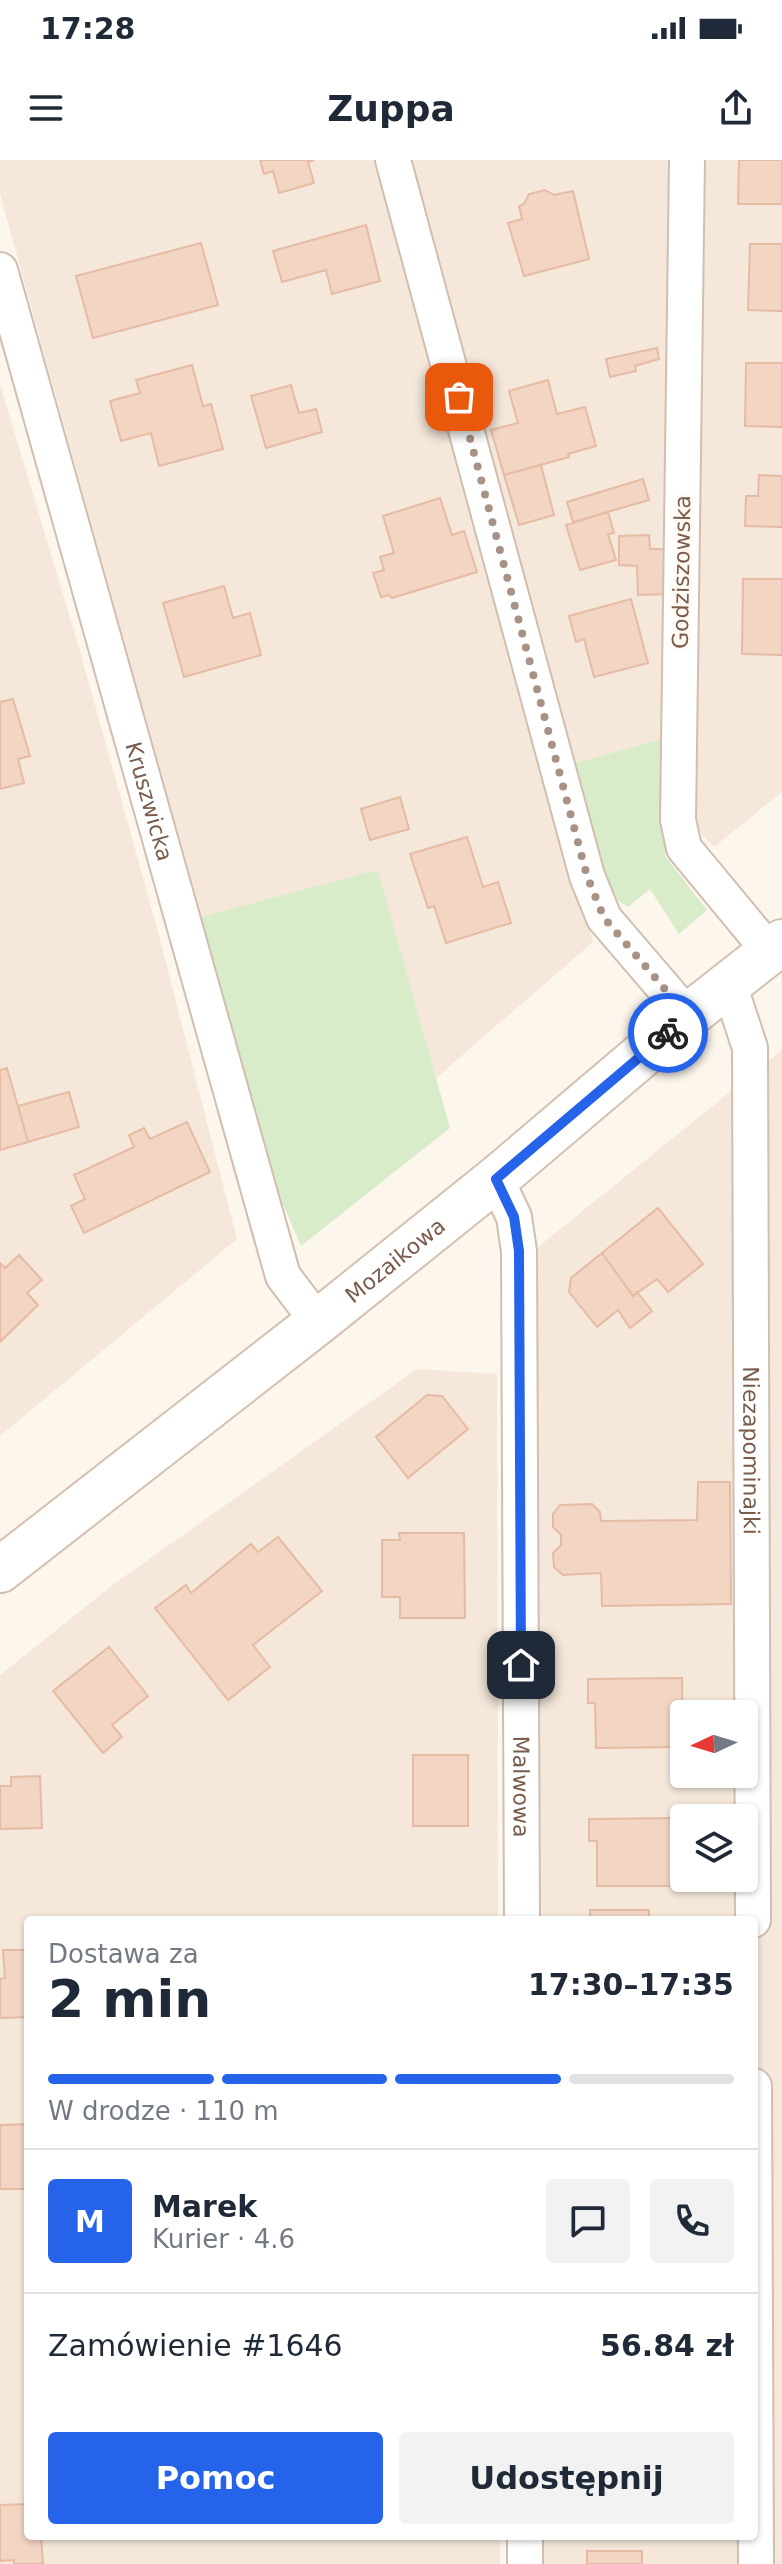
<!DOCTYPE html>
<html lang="pl">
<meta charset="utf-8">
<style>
:root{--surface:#fff;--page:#f2f2f3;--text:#1f2937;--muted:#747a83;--line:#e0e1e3;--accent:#2563eb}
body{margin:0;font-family:"DejaVu Sans",sans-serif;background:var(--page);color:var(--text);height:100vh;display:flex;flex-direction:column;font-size:30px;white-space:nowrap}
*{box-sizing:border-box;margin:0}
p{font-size:26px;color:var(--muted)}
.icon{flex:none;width:44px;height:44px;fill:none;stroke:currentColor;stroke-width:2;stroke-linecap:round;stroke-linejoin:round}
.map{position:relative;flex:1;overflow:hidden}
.side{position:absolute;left:24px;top:1756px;width:734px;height:624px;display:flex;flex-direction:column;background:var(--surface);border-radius:8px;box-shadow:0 2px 6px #0004}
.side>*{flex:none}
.needle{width:52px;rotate:266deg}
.controls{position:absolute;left:670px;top:1540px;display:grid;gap:16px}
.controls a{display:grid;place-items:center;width:88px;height:88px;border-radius:8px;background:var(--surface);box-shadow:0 2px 6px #0004;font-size:40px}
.pin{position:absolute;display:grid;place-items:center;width:68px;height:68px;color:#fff;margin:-34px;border-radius:16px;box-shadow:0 4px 12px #0006}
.courier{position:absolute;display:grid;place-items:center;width:80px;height:80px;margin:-40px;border:6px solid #2563eb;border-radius:50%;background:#fff;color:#222;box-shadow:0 2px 10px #0007}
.head em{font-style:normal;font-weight:600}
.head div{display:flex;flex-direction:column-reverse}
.head{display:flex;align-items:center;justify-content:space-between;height:136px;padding:0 24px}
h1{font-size:52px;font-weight:600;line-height:60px}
.bar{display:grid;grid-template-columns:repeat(4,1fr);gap:12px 8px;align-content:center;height:96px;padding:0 24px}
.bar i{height:10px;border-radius:6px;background:var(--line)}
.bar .active{background:var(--accent)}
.bar p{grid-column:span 4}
.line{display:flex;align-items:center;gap:20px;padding:0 24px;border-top:2px solid var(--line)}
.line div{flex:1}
.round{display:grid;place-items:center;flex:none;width:84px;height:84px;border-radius:8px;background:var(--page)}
.button{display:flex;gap:16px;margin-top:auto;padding:16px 24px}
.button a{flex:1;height:92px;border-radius:8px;background:var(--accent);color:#fff;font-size:32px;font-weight:600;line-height:92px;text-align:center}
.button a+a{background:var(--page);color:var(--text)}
.status{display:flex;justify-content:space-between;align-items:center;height:56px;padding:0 40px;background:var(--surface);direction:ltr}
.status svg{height:22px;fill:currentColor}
header{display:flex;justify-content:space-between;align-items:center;height:104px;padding:0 24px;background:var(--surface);font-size:36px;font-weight:600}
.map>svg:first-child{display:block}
.residential{fill:#f5e8da;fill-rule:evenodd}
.green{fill:#d8ecc9}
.building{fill:#f3d5c3;stroke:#e6bba3;stroke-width:2}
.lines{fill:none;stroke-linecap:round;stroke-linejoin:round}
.street-casing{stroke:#d1beb0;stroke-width:38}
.secondary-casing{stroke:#d6c0b0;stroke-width:48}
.street{stroke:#fff;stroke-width:34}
.secondary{stroke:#fff;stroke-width:44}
.done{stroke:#a89285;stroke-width:8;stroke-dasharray:0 14.4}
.route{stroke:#2563eb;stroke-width:10}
.labels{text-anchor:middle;stroke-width:6;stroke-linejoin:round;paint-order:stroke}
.street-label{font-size:22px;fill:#7a5c4d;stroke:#fffaf3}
</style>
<div class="status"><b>17:28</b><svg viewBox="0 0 49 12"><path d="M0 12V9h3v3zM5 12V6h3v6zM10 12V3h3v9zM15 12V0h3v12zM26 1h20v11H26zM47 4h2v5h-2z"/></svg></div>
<header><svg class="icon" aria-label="menu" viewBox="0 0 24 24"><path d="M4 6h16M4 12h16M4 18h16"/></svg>Zuppa<svg class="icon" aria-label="share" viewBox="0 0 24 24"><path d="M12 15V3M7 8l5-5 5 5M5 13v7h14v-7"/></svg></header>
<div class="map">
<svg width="782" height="2404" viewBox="0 0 782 2404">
<rect width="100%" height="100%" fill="#fdf6ec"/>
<!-- residential -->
<path class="residential" d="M0,0H375L412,138L418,142L446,233L593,782L436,918L378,711L200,757L0,34Z
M410,0H673L669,577L572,604Z
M706,0H782V632L714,687L693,665Z
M0,224L78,484L157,768L237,1079L0,1276Z
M782,890V2404H544V2376H754V1760H538L533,1091ZM684,1554H744V1614H684ZM684,1658H744V1718H684Z
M417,1209L497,1214L498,1760H28V2376H500V2404H0V1515L114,1424Z"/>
<!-- green -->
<path class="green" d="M669,577L665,696L707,750L679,774L650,729L628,747L613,737L604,717L572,604Z
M378,710L450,968L301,1086L282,1042L200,757Z"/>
<!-- building -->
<path class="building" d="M260,0H314L308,2L314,23L279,33L273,11L264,14Z
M739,0H782V44H738Z
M545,30L554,35L573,31L589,99L524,116L508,63L522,59L519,46L524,44L529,34Z
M366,65L380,121L332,134L326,110L282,122L273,91Z
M201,83L218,145L93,178L76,116Z
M750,84H782V151L748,150Z
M657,188L659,199L635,206L636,211L610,217L606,199Z
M746,203H782V267L745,266Z
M192,205L203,246L211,244L223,289L159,306L151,273L121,281L110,241L140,233L136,220Z
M548,220L557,254L585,247L596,286L568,294L569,297L504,315L491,270L518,263L509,231Z
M291,225L299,253L316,249L322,272L266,288L251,236Z
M541,305L554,355L519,365L504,315Z
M759,315L782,316V367L745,366L746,336H758Z
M643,319L649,340L573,362L567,342Z
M440,338L452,375L464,371L477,412L392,438L389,435L381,437L373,413L384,410L380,397L394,393L383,356Z
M608,352L614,373L608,374L616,400L580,410L566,365Z
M649,375L650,389H670L669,434L638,435L637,406L619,405V376Z
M743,419H782V495L742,494Z
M224,426L233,458L250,453L261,495L184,517L163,443Z
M631,439L648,503L594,517L584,479L576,482L569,456Z
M13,539L30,596L18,599L24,623L0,629V542Z
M400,637L409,669L370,680L361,649Z
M467,677L483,727L498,722L511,763L446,783L434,746L428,748L410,694Z
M7,908L28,982L0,990V910Z
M69,932L79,967L28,982L18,946Z
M187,962L210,1012L84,1073L71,1046L85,1039L74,1015L134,987L129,975L144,968L150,979Z
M658,1048L703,1104L668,1132L657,1119L633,1136L602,1093Z
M602,1093L633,1136L637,1132L652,1151L630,1168L618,1150L597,1167L569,1132L571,1118Z
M19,1095L42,1120L27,1133L38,1145L0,1182V1103L5,1108Z
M427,1235L442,1236L468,1269L408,1318L376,1277Z
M698,1322H730L731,1444L602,1446L601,1413L563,1415L554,1407L553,1393L561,1385V1375L553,1367V1354L560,1345L592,1344L600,1352L601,1361L697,1360Z
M399,1373H464L465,1458H400V1437H382V1380H400Z
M278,1377L322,1431L253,1485L270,1507L228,1540L155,1448L186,1425L191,1433L251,1384L258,1392Z
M109,1487L148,1536L112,1565L122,1577L103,1593L53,1531Z
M682,1518L683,1587L596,1588L595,1543H588V1519Z
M413,1595H468V1666H413Z
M40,1616L42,1668L0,1669V1626H11V1617Z
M681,1658V1726H597V1681H589V1659Z
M590,1750H649V1760H590Z
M3,1790H28V1857L0,1858V1819L5,1818Z
M28,1964V2029H0V1965Z
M28,2344V2376H41L43,2404H14V2400L0,2401V2345Z
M587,2391H642V2404H587Z"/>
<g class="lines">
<!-- street casing -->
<g class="street-casing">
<g id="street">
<path d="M393,0L587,716L604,758L688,856"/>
<path d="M687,0L678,660L684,688L770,792"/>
<path id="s1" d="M0,110L283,1116L318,1162"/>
<path id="s2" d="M729,824L750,888L753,1760"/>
<path id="s3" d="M496,1019L514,1057L519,1091L522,1760"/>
<path d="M754,1926L756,2404"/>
<path d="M525,2376V2404"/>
</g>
</g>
<!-- secondary casing -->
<g class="secondary-casing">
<g id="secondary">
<path id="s4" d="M0,1410L318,1162L496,1019L688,856L782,782"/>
</g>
</g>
<!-- street -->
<use href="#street" class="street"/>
<!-- secondary -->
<use href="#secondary" class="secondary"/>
</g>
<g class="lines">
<!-- done -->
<path class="done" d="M459,237L587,716L604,758L688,856L668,873"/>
<!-- route -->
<path class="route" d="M521,1505L519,1091L514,1057L496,1019L668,873"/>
</g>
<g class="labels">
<!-- street labels -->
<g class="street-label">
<text transform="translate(681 412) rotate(-89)" y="8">Godziszowska</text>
<text dy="8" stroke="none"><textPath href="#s1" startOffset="552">Kruszwicka</textPath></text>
<text dy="8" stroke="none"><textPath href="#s4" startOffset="502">Mozaikowa</textPath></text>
<text dy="8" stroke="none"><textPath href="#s2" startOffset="470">Niezapominajki</textPath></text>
<text dy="8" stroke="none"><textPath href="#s3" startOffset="612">Malwowa</textPath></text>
</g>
</g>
</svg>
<div class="controls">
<a><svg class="needle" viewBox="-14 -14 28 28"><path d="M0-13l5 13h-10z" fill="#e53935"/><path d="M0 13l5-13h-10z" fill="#747a83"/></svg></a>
<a><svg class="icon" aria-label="layers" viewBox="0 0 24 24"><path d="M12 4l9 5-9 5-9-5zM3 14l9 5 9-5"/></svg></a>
</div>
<div class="pin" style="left:459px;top:237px;background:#ea580c"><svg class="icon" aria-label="bag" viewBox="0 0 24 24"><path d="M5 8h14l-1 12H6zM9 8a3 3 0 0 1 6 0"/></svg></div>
<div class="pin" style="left:521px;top:1505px;background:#1f2937"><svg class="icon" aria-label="home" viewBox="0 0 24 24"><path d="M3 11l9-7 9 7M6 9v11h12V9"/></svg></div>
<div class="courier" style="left:668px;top:873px"><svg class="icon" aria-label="bike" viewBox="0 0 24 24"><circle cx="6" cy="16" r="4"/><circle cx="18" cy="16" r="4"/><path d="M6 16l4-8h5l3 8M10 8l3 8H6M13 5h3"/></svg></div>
<section class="side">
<div class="head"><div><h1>2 min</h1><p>Dostawa za</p></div><em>17:30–17:35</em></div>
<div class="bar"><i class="active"></i><i class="active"></i><i class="active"></i><i></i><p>W drodze · 110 m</p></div>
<div class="line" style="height:144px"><b class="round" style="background:var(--accent);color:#fff">M</b><div><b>Marek</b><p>Kurier · 4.6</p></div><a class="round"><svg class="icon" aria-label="chat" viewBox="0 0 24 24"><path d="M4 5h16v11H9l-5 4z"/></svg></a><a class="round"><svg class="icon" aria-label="phone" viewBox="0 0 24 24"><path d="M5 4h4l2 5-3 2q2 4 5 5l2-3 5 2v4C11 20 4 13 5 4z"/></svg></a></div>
<div class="line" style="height:104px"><div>Zamówienie #1646</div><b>56.84 zł</b></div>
<div class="button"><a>Pomoc</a><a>Udostępnij</a></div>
</section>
</div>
